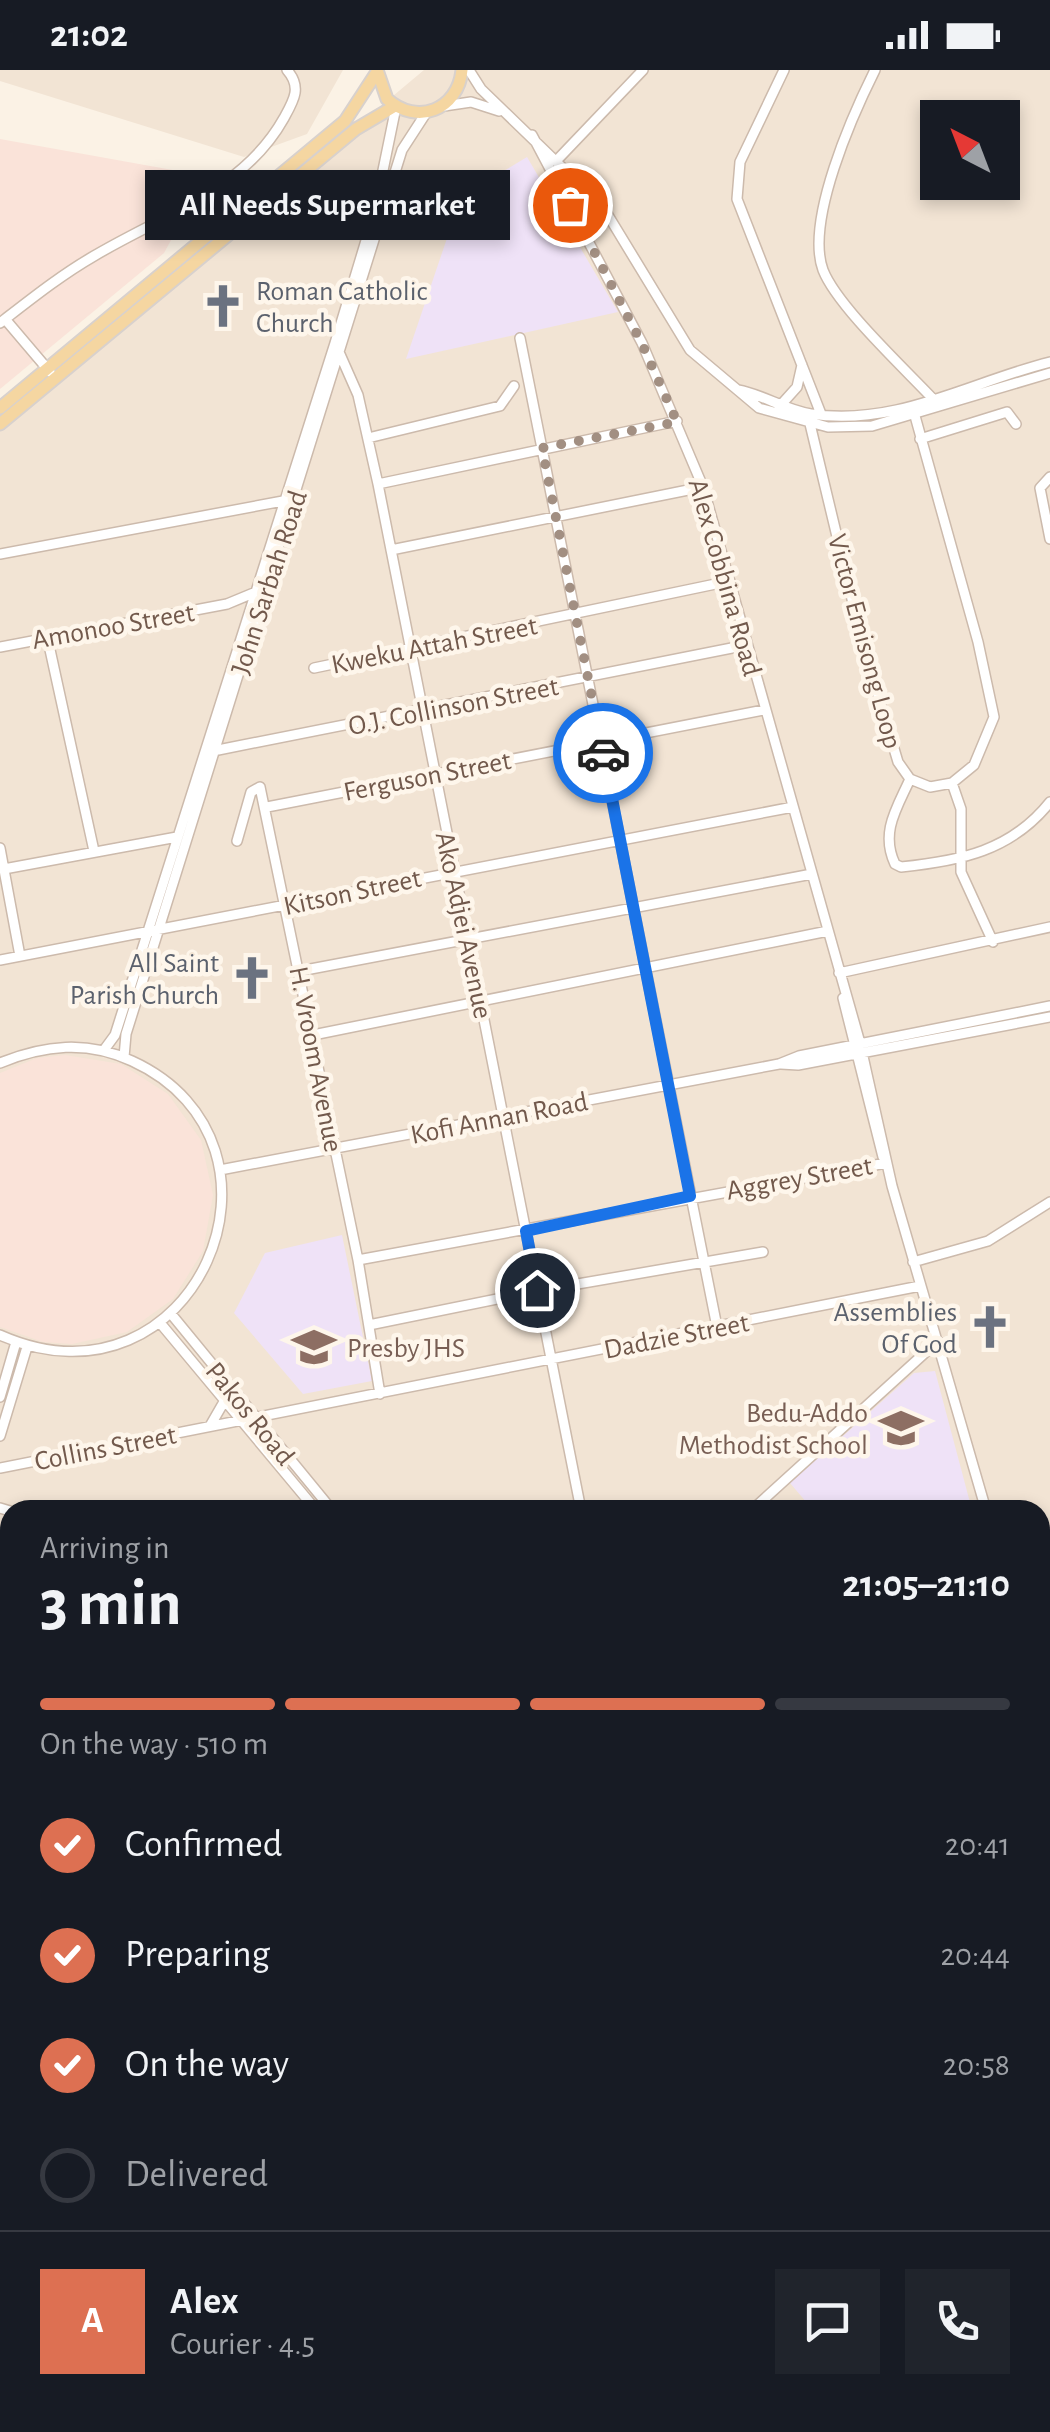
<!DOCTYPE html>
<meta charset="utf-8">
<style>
:root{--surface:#171b24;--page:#20242c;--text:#f1f3f6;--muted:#9ea1a6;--line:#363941;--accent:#dd7052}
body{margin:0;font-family:"Alegreya Sans",sans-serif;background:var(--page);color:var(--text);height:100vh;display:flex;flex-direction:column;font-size:38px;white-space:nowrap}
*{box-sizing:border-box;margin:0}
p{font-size:32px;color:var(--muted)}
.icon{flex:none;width:55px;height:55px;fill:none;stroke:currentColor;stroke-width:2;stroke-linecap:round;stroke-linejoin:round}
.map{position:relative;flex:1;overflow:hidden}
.drawer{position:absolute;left:0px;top:1430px;width:1050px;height:932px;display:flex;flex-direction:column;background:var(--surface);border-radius:30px 30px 0 0;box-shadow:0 5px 15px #0003}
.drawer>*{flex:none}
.needle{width:65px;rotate:318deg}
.controls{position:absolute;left:920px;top:30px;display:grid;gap:20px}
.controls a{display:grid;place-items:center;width:100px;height:100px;border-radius:0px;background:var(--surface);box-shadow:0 5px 15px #0003;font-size:50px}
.pin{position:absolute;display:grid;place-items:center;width:85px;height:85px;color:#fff;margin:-42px;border:5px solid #fff;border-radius:50%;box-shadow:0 2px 10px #0007}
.courier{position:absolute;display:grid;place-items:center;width:100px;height:100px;margin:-50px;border:8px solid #1a73e8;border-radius:50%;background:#fff;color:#222;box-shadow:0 2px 12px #0007}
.bubble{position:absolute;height:70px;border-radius:0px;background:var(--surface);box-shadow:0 5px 15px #0003;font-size:32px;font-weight:700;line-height:70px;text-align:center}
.head em{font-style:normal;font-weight:700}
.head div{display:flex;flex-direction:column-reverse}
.head{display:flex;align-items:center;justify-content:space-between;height:170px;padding:0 40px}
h1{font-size:65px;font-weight:700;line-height:75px}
.bar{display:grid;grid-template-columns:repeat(4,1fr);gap:15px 10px;align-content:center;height:120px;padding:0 40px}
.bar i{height:12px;border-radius:8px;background:var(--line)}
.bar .selected{background:var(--accent)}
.bar p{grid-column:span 4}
.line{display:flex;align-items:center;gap:25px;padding:0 40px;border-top:2px solid var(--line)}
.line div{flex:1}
.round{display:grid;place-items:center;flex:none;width:105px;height:105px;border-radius:0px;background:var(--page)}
ol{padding:0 40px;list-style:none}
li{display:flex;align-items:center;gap:30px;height:110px}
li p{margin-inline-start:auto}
li .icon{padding:10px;border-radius:50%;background:var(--accent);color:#fff;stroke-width:4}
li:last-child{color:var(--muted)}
li i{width:55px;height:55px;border:5px solid var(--line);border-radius:50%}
.status{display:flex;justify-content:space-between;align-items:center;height:70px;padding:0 50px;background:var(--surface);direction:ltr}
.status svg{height:28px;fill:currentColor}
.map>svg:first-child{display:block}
.residential{fill:#f2e4d4;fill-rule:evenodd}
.commercial{fill:#fae3d9}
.education{fill:#efe2f7}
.grass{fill:#d3e7c4}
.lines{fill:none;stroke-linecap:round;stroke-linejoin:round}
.stream{stroke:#a2cdd4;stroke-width:2.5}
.minor-casing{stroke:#ccbaac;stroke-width:12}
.major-casing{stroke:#d8d1cd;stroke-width:15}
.minor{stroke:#fff;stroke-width:9}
.major{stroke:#f5d6a1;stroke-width:11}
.done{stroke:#a28f82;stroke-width:10;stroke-dasharray:0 18}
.route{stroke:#1a73e8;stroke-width:12}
.labels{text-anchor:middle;stroke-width:9;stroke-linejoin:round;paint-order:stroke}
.worship-label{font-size:28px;fill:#5b616d;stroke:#fef6eb;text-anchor:end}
.street-label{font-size:28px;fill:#72594c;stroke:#fef6eb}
.education-label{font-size:28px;fill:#785e54;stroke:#fef6eb;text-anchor:start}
</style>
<div class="status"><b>21:02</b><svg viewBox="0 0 49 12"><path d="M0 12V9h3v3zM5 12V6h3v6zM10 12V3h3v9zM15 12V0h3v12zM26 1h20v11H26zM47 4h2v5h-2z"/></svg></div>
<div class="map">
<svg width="1050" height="2362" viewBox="0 0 1050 2362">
<rect width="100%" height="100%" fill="#fbf2e5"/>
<!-- residential -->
<path class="residential" d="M0,0H343L307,64L244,87L0,11Z
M424,0H1050V2263L1040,2259V1440H10V1891L0,1888V355ZM938,48H1002V112H938Z
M1050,2276V2362H1000L1005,2353L1040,2352V2293Z
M0,2279L10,2298V2352L39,2353L44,2362H0Z"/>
<!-- commercial -->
<path class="commercial" d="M0,69L206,106L164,183L0,319Z
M65,985L121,994L168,1024L201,1070L213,1125L203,1181L173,1229L127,1262L72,1274L43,1272L0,1257V1003L37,988Z
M0,1556L10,1558V1636L0,1638Z"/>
<!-- education -->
<path class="education" d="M527,87L618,242L406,289L461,127Z
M342,1165L372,1311L303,1324L234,1243L265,1183Z
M935,1301L972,1440H813L790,1413L914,1303Z
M10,1687V1815L0,1802V1694Z
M1050,1696V1997L1040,2012V1706Z"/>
<!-- grass -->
<path class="grass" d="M1049,1844L1050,1954L1040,1959V1849Z"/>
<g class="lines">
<!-- stream -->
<path class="stream" d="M392,2362L396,2352
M987,2362L992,2352"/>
<!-- minor casing -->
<g class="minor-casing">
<path id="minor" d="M469,0L481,19L603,137L690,280L759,338L828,357L872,356L1050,303
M784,0L740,92L737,129L821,344
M875,0C853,44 805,151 823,200C837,236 905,299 934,330
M444,36L471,32L499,41
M532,65L642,273L703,417L860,973L892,1116L986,1440
M558,89L643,0
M5,249L50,302
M0,253C31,229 61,205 94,186C163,145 244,120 284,48C294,30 302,17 287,0
M520,268L717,1257
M335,273L358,325L378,414L581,1440
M738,320C762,324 785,340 811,344C896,357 970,312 1050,292
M779,337L797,317L802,295
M810,354L863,575L898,692L910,709L930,717L952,713L974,695L994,647L978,572L915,346
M368,368L500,336L514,316
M920,369L1007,342L1016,354
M1050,407L1040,418L1050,469
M378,414L677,351
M391,480L703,417
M0,484L283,431
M47,566L94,781
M0,577L227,534L256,522
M314,598L730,511
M218,680L747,575
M910,709C897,738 880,762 895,794L901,797C960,791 1011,781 1050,732
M952,713L961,739V802L993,872
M267,737L764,640
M237,771L251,722L260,717L358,1190L380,1324
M0,778L20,886
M4,799L177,767
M0,890L793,737
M300,901L812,804
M839,903L1050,857
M843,928L883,1087
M313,965L828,861
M104,980L115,965L335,273L374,144L396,37
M124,987L126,964L402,80L426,43
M0,993C44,975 87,970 132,991C313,1074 195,1351 0,1265
M781,994L798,995L1050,947
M220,1100L779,994L799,986L1050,936
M358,1190L886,1093
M913,1192L988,1171L1050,1132
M172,1245L332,1440
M161,1254L316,1440
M369,1255L537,1221L763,1182
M0,1327L16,1272
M210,1356L225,1330
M0,1366L27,1277
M0,1398L920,1216
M0,1438L10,1441
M752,1440L938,1271
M1040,1629L1050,1665
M0,1638L10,1636
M885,2362L889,2352"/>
</g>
<!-- major casing -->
<g class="major-casing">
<path id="major" d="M377,0L387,29C417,56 458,40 462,0
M0,338L345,51L377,2
M0,354L356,59L395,36
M0,1888L10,1891
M0,1905L10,1909
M1040,2283L1050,2286
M1040,2295L1050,2299"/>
</g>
<!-- minor -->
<use href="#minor" class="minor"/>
<!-- major -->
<use href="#major" class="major"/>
</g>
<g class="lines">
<!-- done -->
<path class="done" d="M570,135L642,274L677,352L542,378L603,683"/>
<!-- route -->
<path class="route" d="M537,1220L526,1161L690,1126L603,683"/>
</g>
<!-- icons -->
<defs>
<g id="church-bare" transform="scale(3.45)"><path d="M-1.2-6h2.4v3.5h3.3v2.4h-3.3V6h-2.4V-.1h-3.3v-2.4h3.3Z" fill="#6b7280" stroke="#fef6eb" stroke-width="2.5" paint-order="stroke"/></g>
<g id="school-bare" transform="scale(3.45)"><path d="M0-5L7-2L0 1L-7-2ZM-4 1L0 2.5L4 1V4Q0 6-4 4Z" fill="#8d6e63" stroke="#fef6eb" stroke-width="2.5" paint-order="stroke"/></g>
</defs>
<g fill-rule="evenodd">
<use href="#church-bare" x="223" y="236"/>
<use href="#church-bare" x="252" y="908"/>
<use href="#church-bare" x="990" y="1257"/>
<use href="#school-bare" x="314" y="1277"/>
<use href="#school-bare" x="901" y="1358"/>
</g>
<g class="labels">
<!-- worship labels -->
<g class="worship-label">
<text x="256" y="230" text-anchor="start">Roman Catholic<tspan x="256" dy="32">Church</tspan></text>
<text x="219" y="902">All Saint<tspan x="219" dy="32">Parish Church</tspan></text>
<text x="957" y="1251">Assemblies<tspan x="957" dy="32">Of God</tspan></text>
</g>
<!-- street labels -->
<g class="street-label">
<text transform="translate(726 507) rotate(74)" y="10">Alex Cobbina Road</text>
<text transform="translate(268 512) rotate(-72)" y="10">John Sarbah Road</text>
<text transform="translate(113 555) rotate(-10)" y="10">Amonoo Street</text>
<text transform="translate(866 571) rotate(75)" y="10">Victor Emisong Loop</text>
<text transform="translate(434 574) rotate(-11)" y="10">Kweku Attah Street</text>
<text transform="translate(453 635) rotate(-11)" y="10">O.J. Collinson Street</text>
<text transform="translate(427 705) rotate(-11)" y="10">Ferguson Street</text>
<text transform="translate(352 821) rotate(-12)" y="10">Kitson Street</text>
<text transform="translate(465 855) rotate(78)" y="10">Ako Adjei Avenue</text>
<text transform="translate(317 989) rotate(79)" y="10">H. Vroom Avenue</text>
<text transform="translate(499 1047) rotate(-11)" y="10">Kofi Annan Road</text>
<text transform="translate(799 1107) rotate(-10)" y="10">Aggrey Street</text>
<text transform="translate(676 1265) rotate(-11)" y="10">Dadzie Street</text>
<text transform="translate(251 1343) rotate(51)" y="10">Pakos Road</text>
<text transform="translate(105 1377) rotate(-11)" y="10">Collins Street</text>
</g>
<!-- education labels -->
<g class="education-label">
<text x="347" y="1287">Presby JHS</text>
<text x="868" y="1352" text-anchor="end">Bedu-Addo<tspan x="868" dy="32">Methodist School</tspan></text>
</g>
</g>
</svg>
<div class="controls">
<a><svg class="needle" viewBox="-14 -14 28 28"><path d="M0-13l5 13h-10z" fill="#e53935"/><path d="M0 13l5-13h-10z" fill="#9ea1a6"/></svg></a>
</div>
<div class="pin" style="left:570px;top:135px;background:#ea580c"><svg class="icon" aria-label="bag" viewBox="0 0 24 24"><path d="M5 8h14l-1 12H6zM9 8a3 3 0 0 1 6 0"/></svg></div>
<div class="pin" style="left:537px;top:1220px;background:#1f2937"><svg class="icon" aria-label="home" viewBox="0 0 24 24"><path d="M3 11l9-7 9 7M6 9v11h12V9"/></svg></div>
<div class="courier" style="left:603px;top:683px"><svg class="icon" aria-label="car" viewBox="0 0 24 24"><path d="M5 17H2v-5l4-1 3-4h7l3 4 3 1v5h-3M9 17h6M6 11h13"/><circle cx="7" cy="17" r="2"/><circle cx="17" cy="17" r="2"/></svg></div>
<div class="bubble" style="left:145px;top:100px;width:365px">All Needs Supermarket</div>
<section class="drawer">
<div class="head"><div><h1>3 min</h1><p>Arriving in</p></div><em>21:05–21:10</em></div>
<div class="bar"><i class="selected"></i><i class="selected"></i><i class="selected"></i><i></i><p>On the way · 510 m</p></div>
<ol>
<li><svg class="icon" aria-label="check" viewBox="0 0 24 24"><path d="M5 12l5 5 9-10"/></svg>Confirmed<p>20:41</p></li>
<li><svg class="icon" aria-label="check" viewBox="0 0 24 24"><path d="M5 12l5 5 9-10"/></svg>Preparing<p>20:44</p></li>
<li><svg class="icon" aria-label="check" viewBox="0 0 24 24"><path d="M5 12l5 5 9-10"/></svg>On the way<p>20:58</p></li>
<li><i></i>Delivered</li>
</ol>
<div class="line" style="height:180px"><b class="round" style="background:var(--accent);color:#fff">A</b><div><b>Alex</b><p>Courier · 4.5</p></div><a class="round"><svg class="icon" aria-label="chat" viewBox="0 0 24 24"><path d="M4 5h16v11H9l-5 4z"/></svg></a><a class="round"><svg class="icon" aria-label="phone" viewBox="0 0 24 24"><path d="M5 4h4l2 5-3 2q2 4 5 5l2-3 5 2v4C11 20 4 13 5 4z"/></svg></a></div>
</section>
</div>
